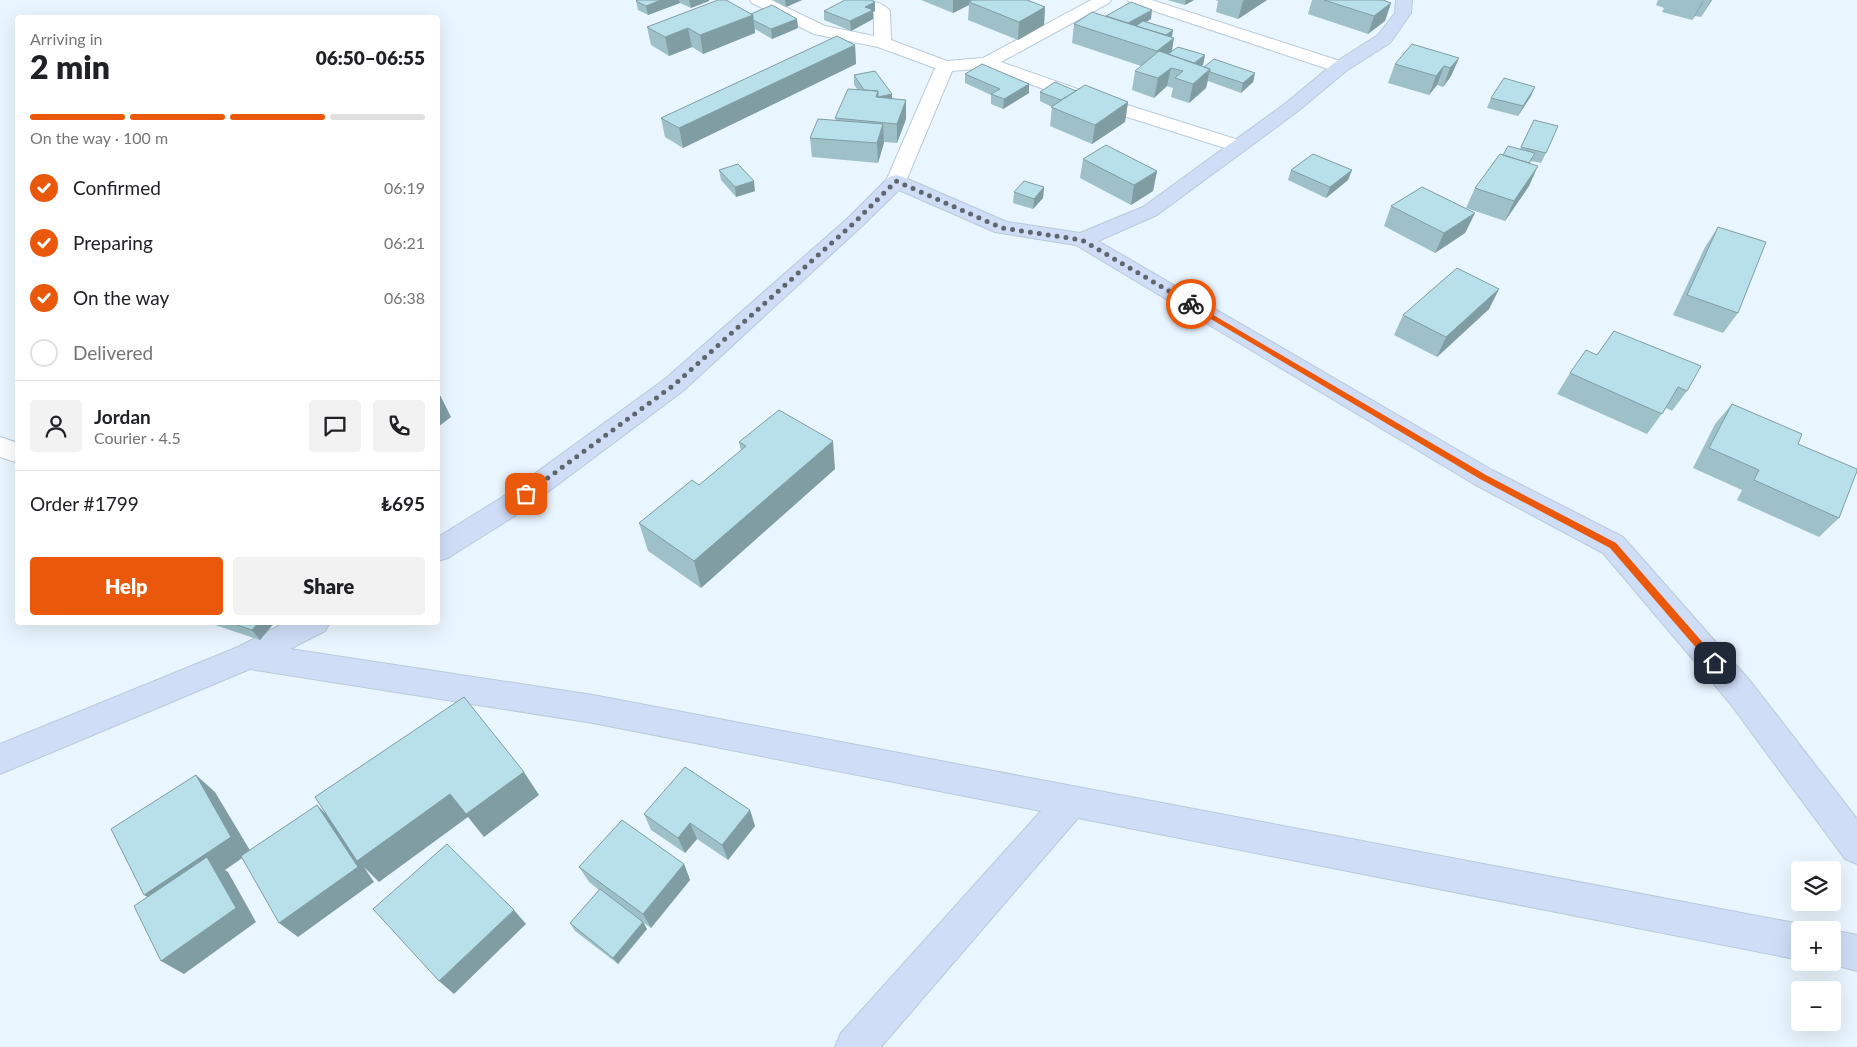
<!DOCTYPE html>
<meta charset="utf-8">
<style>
:root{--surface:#fff;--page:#f2f2f2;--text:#202124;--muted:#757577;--line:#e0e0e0;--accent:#ea580c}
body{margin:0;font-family:Lato,sans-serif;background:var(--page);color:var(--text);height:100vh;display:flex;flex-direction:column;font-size:19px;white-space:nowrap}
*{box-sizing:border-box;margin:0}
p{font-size:16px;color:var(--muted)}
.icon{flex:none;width:28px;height:28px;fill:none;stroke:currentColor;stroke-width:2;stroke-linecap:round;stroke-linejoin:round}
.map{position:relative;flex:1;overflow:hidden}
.sheet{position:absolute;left:15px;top:15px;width:425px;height:610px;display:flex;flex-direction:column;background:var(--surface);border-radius:5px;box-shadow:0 5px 20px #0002}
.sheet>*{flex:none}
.controls{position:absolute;left:1791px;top:861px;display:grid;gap:10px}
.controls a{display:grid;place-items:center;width:50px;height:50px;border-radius:5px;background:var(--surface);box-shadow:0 5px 20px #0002;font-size:25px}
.pin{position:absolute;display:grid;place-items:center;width:42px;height:42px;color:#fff;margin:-21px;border-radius:10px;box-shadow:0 2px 8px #0006}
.courier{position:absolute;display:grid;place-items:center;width:50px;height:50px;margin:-25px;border:4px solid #ea580c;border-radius:50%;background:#fff;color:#222;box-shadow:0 1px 6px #0007}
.overview em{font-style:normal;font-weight:800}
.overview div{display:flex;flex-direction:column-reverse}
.overview{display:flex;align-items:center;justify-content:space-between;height:85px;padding:0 15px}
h1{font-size:32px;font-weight:800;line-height:38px}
.bar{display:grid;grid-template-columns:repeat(4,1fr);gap:8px 5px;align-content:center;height:60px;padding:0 15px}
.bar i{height:6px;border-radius:4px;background:var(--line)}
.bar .selected{background:var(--accent)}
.bar p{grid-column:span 4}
.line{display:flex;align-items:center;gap:12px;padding:0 15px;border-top:1px solid var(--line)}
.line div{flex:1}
.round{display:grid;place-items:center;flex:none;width:52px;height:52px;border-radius:5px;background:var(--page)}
ol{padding:0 15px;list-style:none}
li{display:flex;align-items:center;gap:15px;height:55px}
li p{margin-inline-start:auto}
li .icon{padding:5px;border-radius:50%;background:var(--accent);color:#fff;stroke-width:4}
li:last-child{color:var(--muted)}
li i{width:28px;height:28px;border:2px solid var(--line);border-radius:50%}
.cta{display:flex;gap:10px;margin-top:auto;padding:10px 15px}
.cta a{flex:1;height:58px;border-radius:5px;background:var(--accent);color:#fff;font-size:20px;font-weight:800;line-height:58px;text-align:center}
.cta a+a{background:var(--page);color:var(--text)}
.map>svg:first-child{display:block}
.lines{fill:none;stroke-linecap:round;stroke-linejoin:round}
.street-casing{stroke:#b8cbd9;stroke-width:2}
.secondary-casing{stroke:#b8cbd9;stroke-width:2}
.street{fill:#fff;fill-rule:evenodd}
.secondary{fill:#cfddf7;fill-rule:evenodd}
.wall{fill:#9ec1c9}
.shaded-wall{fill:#819da4}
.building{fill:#b8e0ea;stroke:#819da4}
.route{fill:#ea580c}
.done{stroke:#5e676d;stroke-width:5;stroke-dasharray:0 9}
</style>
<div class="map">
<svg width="1857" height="1047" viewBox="0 0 1857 1047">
<rect width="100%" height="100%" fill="#eaf6ff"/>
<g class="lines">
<!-- street casing -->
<g class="street-casing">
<path id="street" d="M750,0H771L825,26L874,36V13L855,3L853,0C866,0 881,0 890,11L891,40L947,61L983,58L1091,0H1111L1109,3L1001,62L1089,93L1245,142L1248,146L1245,150L1238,152L1231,150L1077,101L985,68L952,71L906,181L903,185L896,187L889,185L886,181L935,68L878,47L814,34L752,3Z
M1128,0H1152L1346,63L1349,67L1346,71L1340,72L1334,71L1130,3Z
M0,437L18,443V463L0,457Z"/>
</g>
<!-- secondary casing -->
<g class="secondary-casing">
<path id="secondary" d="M1396,0H1412L1411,13L1390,43L1346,71L1298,111L1157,215L1098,241L1492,470L1623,537L1751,682L1857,819V864L1845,859L1729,702L1603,553L1474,484L1076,245L995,232L899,190L862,226L683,391L521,512L448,558L438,561V537L501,498L665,379L848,218L889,177L896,175L903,177L1007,222L1080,233L1143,207L1286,103L1334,63L1378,35L1395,13Z
M286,622H330L325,631L290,649L593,695L1800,924L1813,930H1800V960L1078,818L881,1047H835L841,1033L1041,811L593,723L250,669L0,774V744L238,647Z
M1831,930H1832L1857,935V971L1823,962H1832V930Z"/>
</g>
<!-- street -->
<use href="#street" class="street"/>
<!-- secondary -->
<use href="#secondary" class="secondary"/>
</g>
<!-- wall -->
<path class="wall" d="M637,0H709V1L691,8L680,3L648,15L638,10L636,1Z
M773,0H802L786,7Z
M921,0H1027L1045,7L1044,25L1018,40L968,20L969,5L953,13Z
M1167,0H1194L1185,5Z
M1215,0H1267L1238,19L1216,12L1218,1Z
M1312,0H1383L1391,3L1385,21L1368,34L1308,14Z
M1658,0H1712L1701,17L1695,16L1692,20L1662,12L1664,8L1656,5Z
M875,2V11L873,12V19L851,31L824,20V11Z
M751,14L797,19L798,28L772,39L755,29V33L703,54L692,47L669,56L651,45L647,27Z
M1106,16L1151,19L1147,22L1173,30L1172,37V51L1205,55L1203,65L1201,66L1204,67L1255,73L1253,82L1241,93L1208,81L1206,88L1189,103L1171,97L1173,88L1167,86L1154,98L1132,90L1135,71L1141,66L1072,43L1074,24Z
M855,45L856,64L683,148L665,137L661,118Z
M1459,58L1451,76L1443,87L1437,85L1429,95L1388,83L1395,64Z
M965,74L1029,84V93L1003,109L991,104V95L965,83Z
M854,75L892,94V99L906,119L897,143L884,142L878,163L812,157L810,138L836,120L835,118L857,89L854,85Z
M1076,91L1128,102L1125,122L1092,144L1050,126L1052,107L1040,101V92Z
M1531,96L1518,116L1487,108L1491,98Z
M1534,120L1546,153L1541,163L1531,161L1530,163L1529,186L1505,221L1466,208L1475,188L1503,155L1520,149Z
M1083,159L1157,171L1153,191L1131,205L1080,178Z
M719,170L755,191L736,197L721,180Z
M1291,170H1352L1348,180L1326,198L1288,180Z
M1044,187L1043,198L1033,209L1013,203L1014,192Z
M1391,206L1475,213L1465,233L1435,253L1384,226Z
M1718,227L1738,313L1723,333L1673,315L1705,247Z
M1499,289L1489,309L1437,357L1394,335L1403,315Z
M1614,331L1687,391L1672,411L1666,408L1647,434L1557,394L1570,373L1597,355Z
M1732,404L1798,444L1839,518L1819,537L1737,500L1742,490L1693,468L1715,424Z
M739,442L835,469L701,588L648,551L639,523L699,485L741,451Z
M213,622H275L260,640L215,625Z
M750,810L755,826L728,860L697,839L685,853L651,830L644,814Z
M684,864L690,880L651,928L644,923L647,929L618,964L575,931L570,923L599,890L589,882L579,867Z"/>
<!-- shaded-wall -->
<path class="shaded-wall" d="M661,0H679L680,3L648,15L646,6Z
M689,0H709V1L691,8Z
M785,0H802L786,7Z
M953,0H977L969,2V5L953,13Z
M1186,0H1194L1185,5Z
M1244,0H1267L1238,19L1243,1Z
M1704,0L1695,16L1692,20L1702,2Z
M1711,0H1712L1701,17Z
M875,2V11L873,12V19L851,31L850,21L865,7Z
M1391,3L1385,21L1368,34L1374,16Z
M1045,7L1044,25L1018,40L1019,22Z
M1152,10L1151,19L1135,28L1127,24Z
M753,15L755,33L703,54L700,35Z
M797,19L798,28L772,39L771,29Z
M688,28L692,47L669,56L665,37Z
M1173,30L1171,40L1163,37Z
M1174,38L1171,57L1154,70L1157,51Z
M855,45L856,64L683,148L679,128Z
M1205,55L1203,65L1191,74L1193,65Z
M1459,58L1451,76L1443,87L1450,68Z
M1444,66L1437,85L1429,95L1436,76Z
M1171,68L1167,86L1154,98L1158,78Z
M1210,69L1206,88L1189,103L1193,84Z
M1255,73L1253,82L1241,93L1243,83Z
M1029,84V93L1003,109L1004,99Z
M1535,87L1531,96L1518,116L1523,106Z
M878,91L892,94V104L870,109Z
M906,100V119L897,143V124Z
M1128,102L1125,122L1092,144L1095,125Z
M883,124L884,143L878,163L877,143Z
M1538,166L1529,186L1505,221L1514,201Z
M1352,170L1348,180L1326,198L1330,187Z
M1157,171L1153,191L1131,205L1134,185Z
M754,181L755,191L736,197L735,187Z
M1044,187L1043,198L1033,209L1034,199Z
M1475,213L1465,233L1435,253L1444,233Z
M1499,289L1489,309L1437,357L1446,337Z
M441,397L451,417L438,427V400Z
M833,441L835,469L701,588L694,561Z
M259,622H275L260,640L252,630Z
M524,772L539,795L484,837L468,817L379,882L364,867L374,882L298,937L279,923L317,805L333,821Z
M196,775L215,792L251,852L225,870L228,872L256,922L184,974L161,961L167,909L144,895Z
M750,810L755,826L728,860L722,845Z
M690,823L697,839L685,853L678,838Z
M684,864L690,880L651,928L643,914Z
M514,910L526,924L454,994L439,981Z
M643,922L647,929L618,964L613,958Z"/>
<!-- building -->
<path class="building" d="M637,0H661L646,6L636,1Z
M718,0H726L753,15L700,35L688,28L665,37L647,27Z
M845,0H871L875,2L865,7L873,10L850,21L824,11Z
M972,0H1027L1045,7L1019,22L969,2Z
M1324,0H1383L1391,3L1374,16Z
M1131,2L1152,10L1128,23L1106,16Z
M772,5L797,19L771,29L753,20V15L751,14Z
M1092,12L1174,38L1157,51L1074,24Z
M1143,21L1173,30L1166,35L1136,26Z
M837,36L855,45L679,128L661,118Z
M1412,44L1459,58L1450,68L1444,66L1436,76L1395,64Z
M1178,47L1205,55L1194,63L1168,54Z
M1159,51L1210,69L1193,84L1175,78L1183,71L1171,68L1158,78L1135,71Z
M1214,59L1255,73L1243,83L1210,72V69L1204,67Z
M982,64L1029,84L1004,99L991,94L1000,89L965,74Z
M875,71L892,94L878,97V91L864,90L854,75Z
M1504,78L1535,87L1523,106L1491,98Z
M1055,82L1076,91L1061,100L1040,92Z
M1085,85L1128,102L1095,125L1051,107Z
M848,89L878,91L876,97L906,100L897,124L835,118Z
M818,119L883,124L877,143L810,138Z
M1534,120L1558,126L1546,153L1521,147Z
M1106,145L1157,171L1134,185L1083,159Z
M1508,146L1535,153L1529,163L1503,155Z
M1313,154L1352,170L1330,187L1291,170Z
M1500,154L1538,166L1514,201L1475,188Z
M738,164L754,181L735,187L719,170Z
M1024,181L1044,187L1034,199L1014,192Z
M1422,187L1475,213L1444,233L1391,206Z
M1718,227L1766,242L1738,313L1687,295Z
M1457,268L1499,289L1446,337L1403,315Z
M1614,331L1701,366L1687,391L1678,387L1662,414L1570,373L1586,350L1597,355Z
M438,395L441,397L438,400Z
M1732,404L1802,434L1798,444L1857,469V471L1839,518L1754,480L1759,470L1709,448Z
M779,410L833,441L694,561L639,523L692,480L699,485L746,446L739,442Z
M228,622H259L252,630Z
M464,697L524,772L466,814L450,794L357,861L315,797Z
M685,767L750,810L722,845L690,823L678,838L644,814Z
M196,775L231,837L144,895L111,829Z
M317,805L358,867L279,923L241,856Z
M622,820L684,864L643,914L579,867Z
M447,844L514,910L439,981L373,909Z
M207,857L236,908L161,961L134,906Z
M600,889L643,922L613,958L570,923Z"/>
<!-- route -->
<path class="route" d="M1189,303H1193L1486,475L1616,543L1718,660V665H1711L1610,548L1480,479L1189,306Z"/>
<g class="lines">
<!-- done -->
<path class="done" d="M526,494L674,385L855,222L896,181L1002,228L1082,240L1191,304"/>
</g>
</svg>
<div class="controls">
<a><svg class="icon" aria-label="layers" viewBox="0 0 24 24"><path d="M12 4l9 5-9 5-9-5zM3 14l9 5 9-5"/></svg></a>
<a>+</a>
<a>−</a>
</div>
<div class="pin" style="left:526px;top:494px;background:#ea580c"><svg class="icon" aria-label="bag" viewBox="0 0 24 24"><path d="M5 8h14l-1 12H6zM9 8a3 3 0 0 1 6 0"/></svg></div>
<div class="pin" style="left:1715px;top:663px;background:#1f2937"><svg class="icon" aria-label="home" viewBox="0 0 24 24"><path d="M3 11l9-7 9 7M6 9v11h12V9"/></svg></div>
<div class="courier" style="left:1191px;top:304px"><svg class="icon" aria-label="bike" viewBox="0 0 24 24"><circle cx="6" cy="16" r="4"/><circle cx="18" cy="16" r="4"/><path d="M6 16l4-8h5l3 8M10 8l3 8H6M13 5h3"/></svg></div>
<section class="sheet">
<div class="overview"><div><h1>2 min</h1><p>Arriving in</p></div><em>06:50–06:55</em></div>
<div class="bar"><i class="selected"></i><i class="selected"></i><i class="selected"></i><i></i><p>On the way · 100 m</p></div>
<ol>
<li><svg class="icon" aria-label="check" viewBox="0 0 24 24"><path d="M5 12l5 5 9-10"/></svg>Confirmed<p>06:19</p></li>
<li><svg class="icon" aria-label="check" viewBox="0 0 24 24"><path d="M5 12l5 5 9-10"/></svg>Preparing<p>06:21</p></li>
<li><svg class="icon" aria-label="check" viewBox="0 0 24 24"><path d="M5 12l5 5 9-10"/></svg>On the way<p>06:38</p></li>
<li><i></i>Delivered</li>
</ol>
<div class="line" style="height:90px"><a class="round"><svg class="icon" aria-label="person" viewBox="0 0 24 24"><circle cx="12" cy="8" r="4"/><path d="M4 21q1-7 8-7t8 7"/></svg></a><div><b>Jordan</b><p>Courier · 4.5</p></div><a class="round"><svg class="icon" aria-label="chat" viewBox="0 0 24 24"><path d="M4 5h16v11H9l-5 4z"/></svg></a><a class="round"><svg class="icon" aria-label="phone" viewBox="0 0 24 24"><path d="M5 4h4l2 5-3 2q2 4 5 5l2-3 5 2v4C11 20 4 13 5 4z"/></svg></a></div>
<div class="line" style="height:65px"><div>Order #1799</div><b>₺695</b></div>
<div class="cta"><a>Help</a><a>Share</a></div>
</section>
</div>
